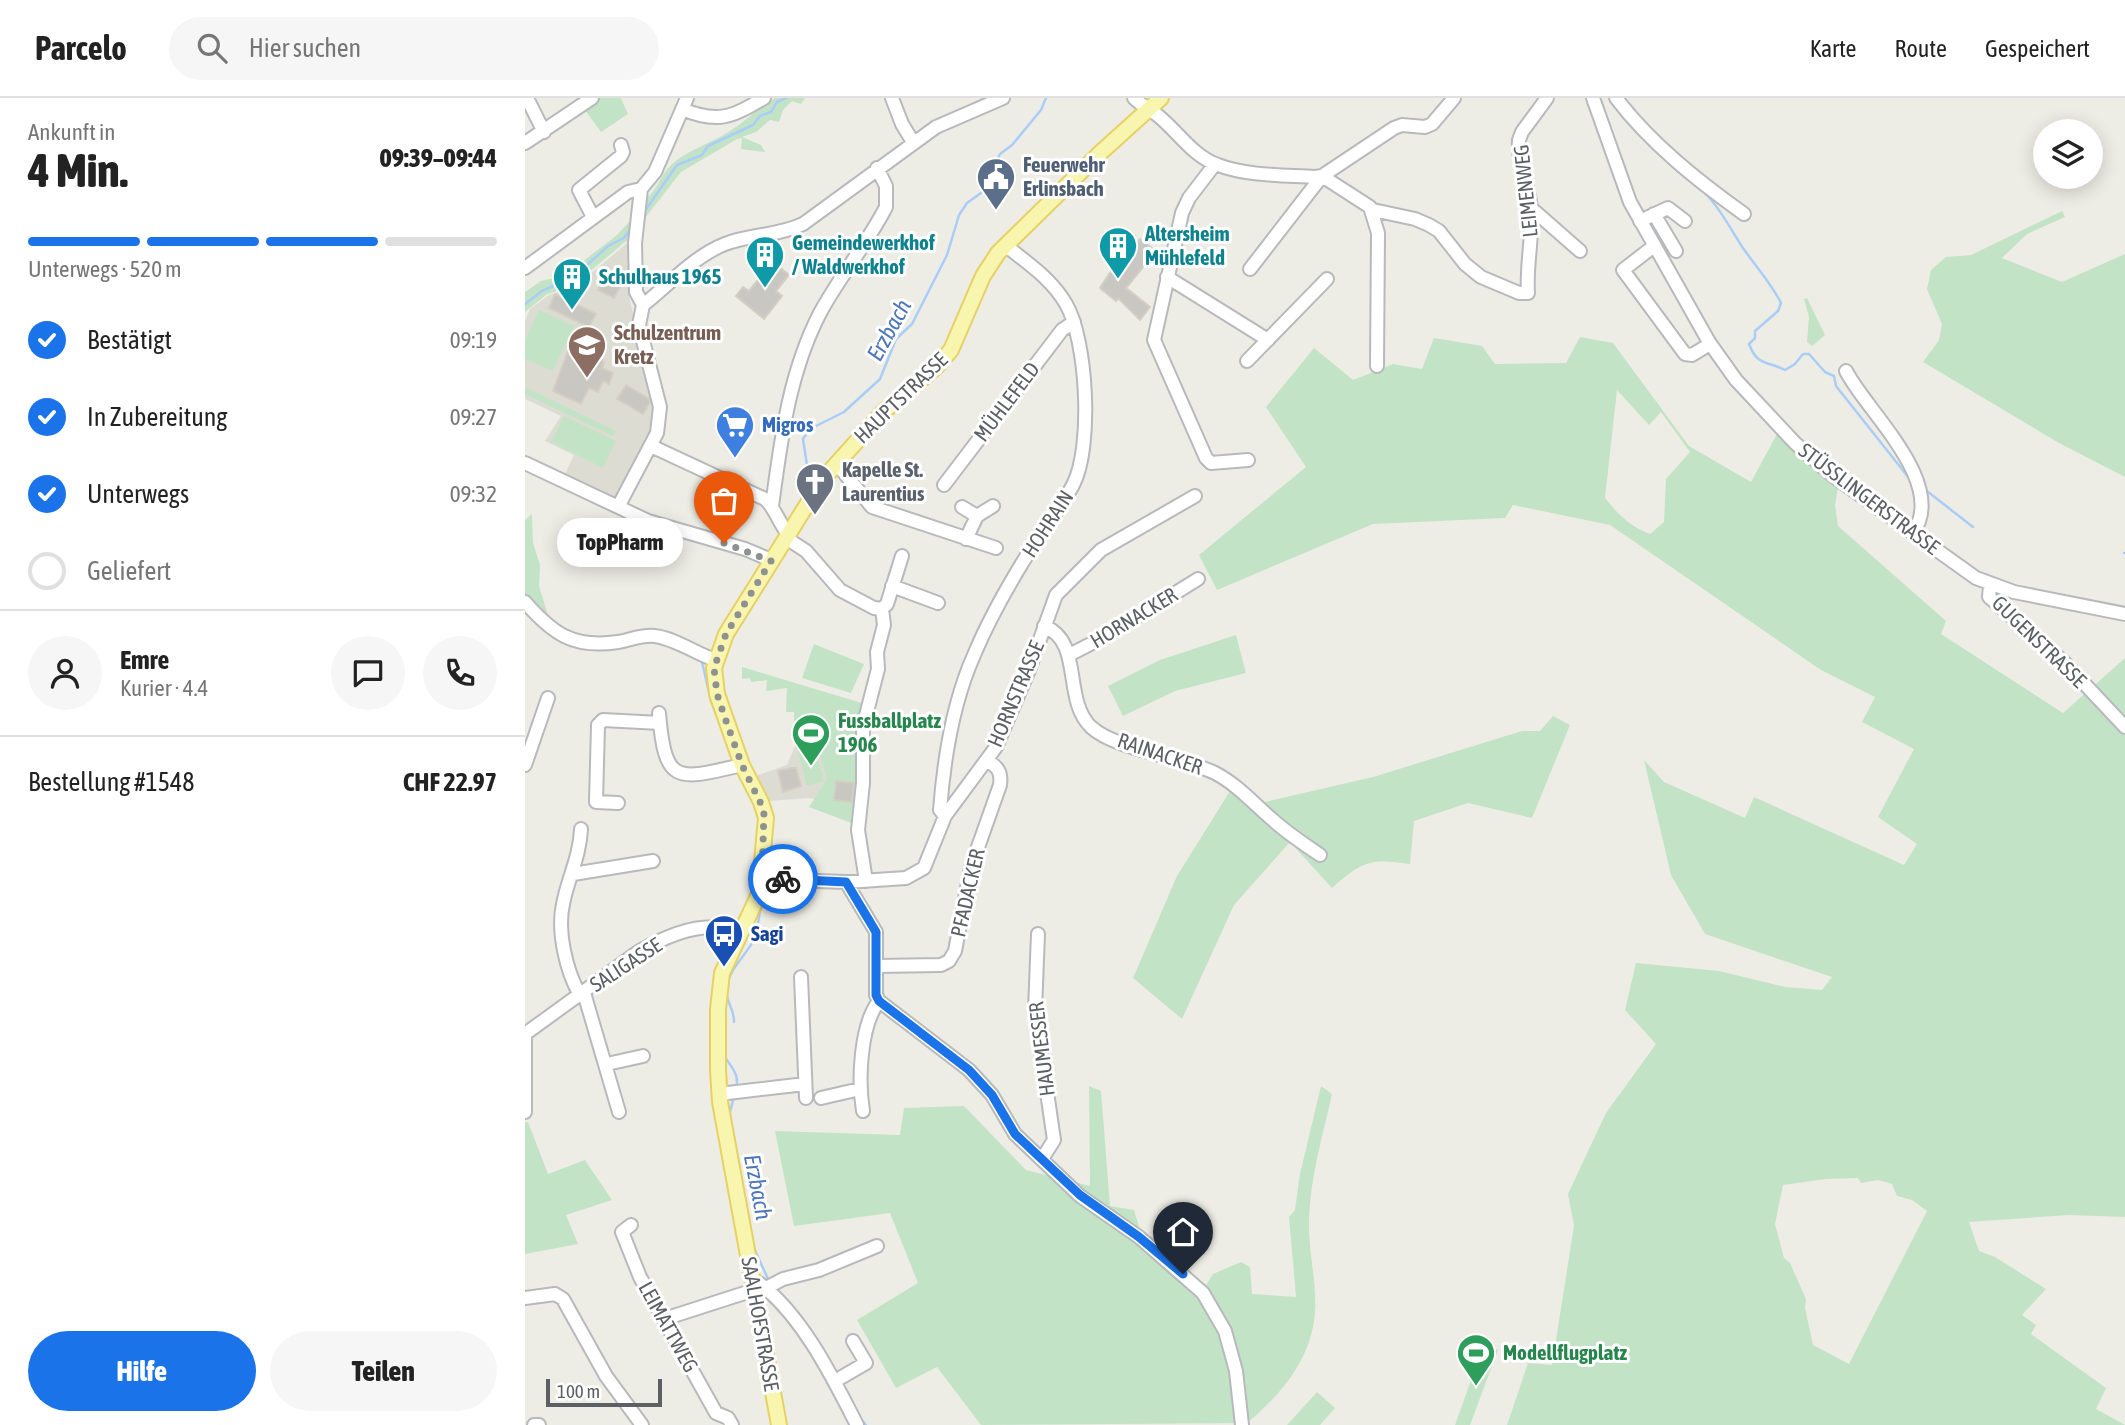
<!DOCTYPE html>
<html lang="de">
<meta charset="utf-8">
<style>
:root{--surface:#fff;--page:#f6f6f6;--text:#222;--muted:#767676;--line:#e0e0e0;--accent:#1a73e8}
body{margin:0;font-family:"Asap Condensed",sans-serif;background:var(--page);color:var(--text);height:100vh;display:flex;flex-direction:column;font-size:26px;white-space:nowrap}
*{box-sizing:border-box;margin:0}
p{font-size:23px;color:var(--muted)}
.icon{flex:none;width:38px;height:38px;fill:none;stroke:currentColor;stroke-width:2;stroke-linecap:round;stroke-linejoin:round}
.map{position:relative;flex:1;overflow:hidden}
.details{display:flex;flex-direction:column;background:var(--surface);width:525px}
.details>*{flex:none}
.fabs{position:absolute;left:1508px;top:21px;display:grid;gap:14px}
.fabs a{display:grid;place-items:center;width:70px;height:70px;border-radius:50%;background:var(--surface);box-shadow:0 4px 18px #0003;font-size:35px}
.scale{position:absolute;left:21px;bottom:18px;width:116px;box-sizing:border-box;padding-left:7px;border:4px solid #5c5f64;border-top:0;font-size:19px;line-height:24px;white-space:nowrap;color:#5c5f64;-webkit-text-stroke:5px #fff;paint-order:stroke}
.pin{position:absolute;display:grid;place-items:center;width:60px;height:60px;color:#fff;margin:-72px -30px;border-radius:50% 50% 50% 0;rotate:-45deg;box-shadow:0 0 7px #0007}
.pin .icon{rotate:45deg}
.courier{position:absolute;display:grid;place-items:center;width:70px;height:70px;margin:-35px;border:5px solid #1a73e8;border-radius:50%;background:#fff;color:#222;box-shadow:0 2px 9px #0007}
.bubble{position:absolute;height:49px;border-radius:24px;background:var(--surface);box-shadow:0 4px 18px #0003;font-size:23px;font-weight:800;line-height:49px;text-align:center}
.headline em{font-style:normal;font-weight:800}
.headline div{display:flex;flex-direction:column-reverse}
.headline{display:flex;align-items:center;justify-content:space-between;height:119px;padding:0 28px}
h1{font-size:46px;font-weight:800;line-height:52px}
.bar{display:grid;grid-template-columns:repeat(4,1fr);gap:10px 7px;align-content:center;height:84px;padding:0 28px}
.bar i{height:9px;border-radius:5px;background:var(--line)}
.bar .active{background:var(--accent)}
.bar p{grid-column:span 4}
.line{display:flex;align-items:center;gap:18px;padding:0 28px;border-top:2px solid var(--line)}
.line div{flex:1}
.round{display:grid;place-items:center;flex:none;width:74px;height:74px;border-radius:37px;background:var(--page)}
ol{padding:0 28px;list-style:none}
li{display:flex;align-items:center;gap:21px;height:77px}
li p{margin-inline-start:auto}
li .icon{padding:7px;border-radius:50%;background:var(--accent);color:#fff;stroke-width:4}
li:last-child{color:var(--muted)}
li i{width:38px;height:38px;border:4px solid var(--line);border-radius:50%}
.cta{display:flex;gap:14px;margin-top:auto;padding:14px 28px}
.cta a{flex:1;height:80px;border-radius:42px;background:var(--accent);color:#fff;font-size:28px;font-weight:800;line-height:80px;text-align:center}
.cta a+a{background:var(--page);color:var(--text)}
header{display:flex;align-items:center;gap:42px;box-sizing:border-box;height:98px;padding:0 35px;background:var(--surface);border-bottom:2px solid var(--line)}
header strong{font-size:33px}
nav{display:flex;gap:38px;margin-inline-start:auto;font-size:24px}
.search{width:490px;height:63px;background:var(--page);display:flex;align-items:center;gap:18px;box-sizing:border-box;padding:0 24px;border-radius:38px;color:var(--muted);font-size:26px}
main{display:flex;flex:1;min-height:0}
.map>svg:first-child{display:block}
.education{fill:#dddcd3}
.green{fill:#c3e3c7;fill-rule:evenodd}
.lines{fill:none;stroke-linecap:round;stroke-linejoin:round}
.stream{stroke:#aacdf8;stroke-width:2.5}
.building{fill:#c9c7c2;stroke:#d2cfc3;stroke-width:2}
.minor-casing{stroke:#b7b9bd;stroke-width:16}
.major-casing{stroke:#e6d165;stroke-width:18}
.minor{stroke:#fff;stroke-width:12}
.major{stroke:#f8f5af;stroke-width:14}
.done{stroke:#8f9191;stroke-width:7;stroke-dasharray:0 12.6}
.route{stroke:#1a73e8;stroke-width:9}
.labels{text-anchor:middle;stroke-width:6;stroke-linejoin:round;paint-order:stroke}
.service-label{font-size:21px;font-weight:bold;fill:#4e5e75;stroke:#fff;text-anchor:start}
.street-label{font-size:21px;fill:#5c5f64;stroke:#fff}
.culture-label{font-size:21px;font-weight:bold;fill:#0d838f;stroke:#fff;text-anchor:start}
.education-label{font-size:21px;font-weight:bold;fill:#785e54;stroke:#fff;text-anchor:start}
.shop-label{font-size:21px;font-weight:bold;fill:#366cbe;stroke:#fff;text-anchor:start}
.worship-label{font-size:21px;font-weight:bold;fill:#5b616d;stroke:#fff;text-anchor:start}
.leisure-label{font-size:21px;font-weight:bold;fill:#27864d;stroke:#fff;text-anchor:start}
.transit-label{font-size:21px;font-weight:bold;fill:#164399;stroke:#fff;text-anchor:start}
.water-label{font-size:23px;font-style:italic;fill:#4e76ba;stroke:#fff}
</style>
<header>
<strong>Parcelo</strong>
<div class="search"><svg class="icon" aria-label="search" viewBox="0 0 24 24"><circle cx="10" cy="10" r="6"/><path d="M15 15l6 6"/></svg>Hier suchen</div>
<nav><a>Karte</a><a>Route</a><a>Gespeichert</a></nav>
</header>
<main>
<section class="details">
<div class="headline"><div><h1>4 Min.</h1><p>Ankunft in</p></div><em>09:39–09:44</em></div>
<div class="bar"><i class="active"></i><i class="active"></i><i class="active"></i><i></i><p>Unterwegs · 520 m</p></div>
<ol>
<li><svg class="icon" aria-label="check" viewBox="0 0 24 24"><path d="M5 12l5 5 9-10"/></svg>Bestätigt<p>09:19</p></li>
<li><svg class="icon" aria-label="check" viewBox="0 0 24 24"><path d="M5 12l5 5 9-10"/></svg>In Zubereitung<p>09:27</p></li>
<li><svg class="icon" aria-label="check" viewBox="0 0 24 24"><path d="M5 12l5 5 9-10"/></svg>Unterwegs<p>09:32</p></li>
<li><i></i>Geliefert</li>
</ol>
<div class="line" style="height:126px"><a class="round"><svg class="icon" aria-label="person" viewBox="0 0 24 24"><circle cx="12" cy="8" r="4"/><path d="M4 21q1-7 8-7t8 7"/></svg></a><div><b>Emre</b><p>Kurier · 4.4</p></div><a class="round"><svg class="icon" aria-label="chat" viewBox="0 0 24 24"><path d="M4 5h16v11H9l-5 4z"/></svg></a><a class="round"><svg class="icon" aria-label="phone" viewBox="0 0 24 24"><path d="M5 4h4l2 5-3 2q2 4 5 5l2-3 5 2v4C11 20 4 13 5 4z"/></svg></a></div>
<div class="line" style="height:91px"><div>Bestellung #1548</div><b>CHF 22.97</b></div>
<div class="cta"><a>Hilfe</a><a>Teilen</a></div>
</section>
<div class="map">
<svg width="1600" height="1327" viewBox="0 0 1600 1327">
<rect width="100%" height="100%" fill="#eeede5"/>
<!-- education -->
<path class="education" d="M106,142L104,198L130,310L125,338L92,401L39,378L49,357L20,343L36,318L0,301V223L5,211L24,197L51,188Z
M270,648L332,653L331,707L284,700L244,703L231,682V678L262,667Z"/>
<!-- green -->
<path class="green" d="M51,0H96L103,16L76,34Z
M250,0H280L276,6L267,3L258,12L254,24L245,22L231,34L217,39L236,47L240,54L216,51L217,40L212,41L156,74L120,120L121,101C133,91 136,76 147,66C164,51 187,45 205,33C221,23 233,10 250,0Z
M1537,113L1540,119L1502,136L1477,160L1537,184L1600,156V379L1534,345L1398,264L1414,242L1417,226L1402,191L1406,172L1421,159L1446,157Z
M106,122V139L50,186L21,197L0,214V194L16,183L39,178L92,137Z
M1282,200L1300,237L1287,248L1282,244L1284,219L1279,201Z
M14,212L49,228L28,273L0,261V242Z
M1055,239L1088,245L1164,348L1226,384L1252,336L1313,390L1310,407L1313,428L1421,523L1416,536L1538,615L1600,560V1119L1544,1117L1444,1124L1454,1153L1470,1159L1521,1191L1497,1217L1511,1227L1506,1236L1581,1290L1571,1311L1600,1327H982L1003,1265L1027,1267L1049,1128L1043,1096L1081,1015L1131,946L1100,912L1111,865L1194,873L1260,889L1297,892L1307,879L1180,836L1146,777L1119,662L1139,684L1220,720L1229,699L1379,767L1392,746L1353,719L1389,651L1337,624L1350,599L1296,572L1085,427L988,407L980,420L848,426L692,492L674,457L781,369L741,309L789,250L828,282L868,266L897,271L909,240L957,248L970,266L1041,265ZM1092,292L1124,327L1136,314L1165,354L1141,381L1139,424L1125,436C1104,428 1094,417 1080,400ZM1333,1080L1336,1085L1353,1082L1367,1086L1372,1098L1387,1102L1402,1113L1324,1266L1288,1247L1280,1210L1281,1201L1265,1165L1259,1160L1250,1126L1258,1087L1301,1081Z
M0,289L91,333L88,338L0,296Z
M39,318L91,343L78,370L26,344Z
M7,416L8,445L15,467L14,488L27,530L0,499V422Z
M711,537L721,575L650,593L598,618L583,588L635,562Z
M289,546L339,566L326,595L277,580Z
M217,569L340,606L329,726L284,709L302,681L293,650L296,629L273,626L269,623V614H261L262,590L241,593L242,582L226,584L225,580L217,581Z
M1028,618L1045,627L1007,720L943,705L889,723L885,766C846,760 837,763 807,790L765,744L709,807L657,921L608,880L652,778L705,693L727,707L848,679L997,633H1015Z
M290,650L299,683L282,688L273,654Z
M564,988L576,993L585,1108L609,1112L616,1135L680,1189L688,1176L716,1164L725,1169L727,1196L771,1199L764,1119L770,1112L775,1076L796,988L807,996C798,1037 785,1079 784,1122C783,1153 792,1184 790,1214C787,1260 756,1297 722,1325L456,1327L412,1269L371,1290L332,1222L393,1185L365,1115L269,1128L250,1033L375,1037L379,1010L439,1008L501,1072L565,1088Z
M0,1024H3L23,1076L60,1062L87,1102L41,1117L53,1146L0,1156Z
M959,1246L973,1252L945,1327H930Z
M792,1294L810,1310L795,1327H762Z"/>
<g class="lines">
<!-- stream -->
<path class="stream" d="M1181,96C1197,113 1206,132 1218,150C1231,169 1246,185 1256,205L1253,213L1230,233V240L1224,246C1232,268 1243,263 1260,272L1270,266L1278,256H1284L1300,274L1309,278L1311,288L1384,380
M119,114L152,67L177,57L183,48L228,27L235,18L246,14L252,4L261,0
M0,206L17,193L49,179L83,148L99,140L106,130
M1398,390L1448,429
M281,396L283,374L278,341L285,331L319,314L355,281L371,241L387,226L422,157L434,117L442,105L467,87L469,68L475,56L487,47L516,12L521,0
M1599,455H1600
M177,564L186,603L196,627
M209,924C210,912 199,902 202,887C205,871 219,859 227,845C233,835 233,824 235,813
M199,957C206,970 215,975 211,991
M204,1018L209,998
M228,1148L244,1183
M334,1319L341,1327"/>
</g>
<!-- building -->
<path class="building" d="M615,141L631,153L601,190L625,209L615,222L593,200L591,203L575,190L584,176Z
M248,164L264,177L251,193L257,198L239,221L211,198L218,189L224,193Z
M80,178L96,187L89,200L73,192Z
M30,196L71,216L64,229L24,210Z
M45,248L79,264L77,270L88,275L84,286L78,283L73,294L64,290L56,306L28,293Z
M101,287L124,301L125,304L118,316L92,301Z
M267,670H271L276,688L258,694L253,673Z
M311,683L329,685L327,704L309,702Z"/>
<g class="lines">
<!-- minor casing -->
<g class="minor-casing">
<path id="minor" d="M2,0L19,34
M367,0L377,26L388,44
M609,0C616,7 623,10 631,16C652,32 667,58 693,67C722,78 759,77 790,79L797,78L869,30L877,27L900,29L907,26L929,0
M1068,0L1105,104L1184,244L1211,282L1270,345L1307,377L1451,480L1489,494L1600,516
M1091,0C1125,45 1173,83 1219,116
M157,11C193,26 207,19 239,0
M0,45L67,0
M690,66L664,100L657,115L629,242L681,360L686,365L723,362
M1006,110L1055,153
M848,112L890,121L904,127L914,133L940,166L956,179L994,195H1003C1001,167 1008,141 1006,112C1005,89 992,65 994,42L997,34L1022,0
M1129,116L1151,153
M68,119L54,92L96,58L98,54L96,47
M1115,123L1143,110L1160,123
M1129,148L1098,172L1160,256L1167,257L1185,246
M0,170L103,94L116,91
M725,171L797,78L845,109L853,135L852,268
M642,179L743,242
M118,207C144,187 169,158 200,146C225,136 253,138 278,126L411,29L478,0
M722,263L802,181
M1321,273C1342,314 1423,385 1388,435
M126,348L240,401C250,410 254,425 263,436
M0,365L123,423L220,451L246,462
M311,365L347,409L471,450
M419,387L537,232L549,224
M247,408C256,341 264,275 295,215C315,178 342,146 361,109V88L352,70
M93,409L132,335L135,309L114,227L118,207L111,194L110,145L116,91L130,74L162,0
M437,409L452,418
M261,440L281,453L315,492L349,510L357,511L362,506L377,458
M441,441L452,418L468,408
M1465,487L1464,499L1539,564L1600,629
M367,488L413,505
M0,504C27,535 48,551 93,544C105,542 118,536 130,538C151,541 170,555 190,562
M519,528C559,544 537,601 566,629C591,652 658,659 690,675C713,687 729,706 748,722C762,735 779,746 795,757
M544,557L581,538L673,481
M134,615C140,688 152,682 217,667
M0,667L23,600
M93,705L71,704L73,627L78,622L135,625
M420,718L415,712C419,660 428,604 449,557C462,526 479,495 496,467C512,440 533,415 548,387C568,349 562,242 541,206C526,180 502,165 480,147
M48,776L128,763
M237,781L321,784L381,780L399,770L420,718L471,649L504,572L531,497L576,452L670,398
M341,783L333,732L338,685V629L353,571L352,554L359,527L357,511
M321,784L351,834V897L354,903L444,972L467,997L490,1036L555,1098L614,1139L678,1195L700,1233L711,1273L717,1327
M513,836L510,912L529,1042L517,1061
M351,868L416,867L424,863L430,853L446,769L475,687C477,673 472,669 462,662
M276,879L281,1000
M59,895L94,1014
M55,897C41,873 32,833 38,806C43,780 55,758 56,731
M0,936L113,854C141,838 183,819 214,836
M0,938V1014
M82,966L118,958
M194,996L280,986
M296,1000L335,991
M338,1013C333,983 335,927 354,903
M106,1127L97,1134L115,1179L191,1315L203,1320L207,1327
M228,1185H234C277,1217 308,1280 332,1327
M241,1190L258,1181L294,1172L352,1148
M0,1200L30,1196L38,1201L81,1278L117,1327
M139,1221L229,1192
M310,1283L341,1265L328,1243
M9,1327H14"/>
</g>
<!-- major casing -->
<g class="major-casing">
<path id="major" d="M254,1327L195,1004L193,972V911L197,875L234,796L241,720L236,704L217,667L192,596L189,570L201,536L298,381L358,314L411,269L426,252L458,178L473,155L574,56L636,0"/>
</g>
<!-- minor -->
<use href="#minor" class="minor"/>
<!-- major -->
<use href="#major" class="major"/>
</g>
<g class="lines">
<!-- done -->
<path class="done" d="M199,445L246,463L201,536L189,570L192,596L200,620L217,667L239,712L237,781H258"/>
<!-- route -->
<path class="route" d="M258,781L321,784L351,834V897L354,903L444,972L467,997L490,1036L555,1097L614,1139L658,1176"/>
</g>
<!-- icons -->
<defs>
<g id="civic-pin" transform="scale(2.0125)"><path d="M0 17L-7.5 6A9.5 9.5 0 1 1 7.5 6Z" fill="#5c6f8a" stroke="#fff"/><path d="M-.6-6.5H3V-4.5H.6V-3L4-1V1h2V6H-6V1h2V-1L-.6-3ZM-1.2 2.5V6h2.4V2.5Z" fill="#fff"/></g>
<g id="building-pin" transform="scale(2.0125)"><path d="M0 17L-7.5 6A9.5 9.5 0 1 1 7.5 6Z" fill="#0f9aa8" stroke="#fff"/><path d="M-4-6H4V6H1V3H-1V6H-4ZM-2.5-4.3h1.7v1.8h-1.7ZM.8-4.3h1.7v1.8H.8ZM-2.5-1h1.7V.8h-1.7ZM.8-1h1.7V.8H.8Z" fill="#fff"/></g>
<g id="school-pin" transform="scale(2.0125)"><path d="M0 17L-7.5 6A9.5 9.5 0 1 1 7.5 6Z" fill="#8d6e63" stroke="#fff"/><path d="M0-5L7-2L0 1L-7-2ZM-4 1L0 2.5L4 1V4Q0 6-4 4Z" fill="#fff"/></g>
<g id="supermarket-pin" transform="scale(2.0125)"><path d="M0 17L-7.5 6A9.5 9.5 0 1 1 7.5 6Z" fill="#3f7fe0" stroke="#fff"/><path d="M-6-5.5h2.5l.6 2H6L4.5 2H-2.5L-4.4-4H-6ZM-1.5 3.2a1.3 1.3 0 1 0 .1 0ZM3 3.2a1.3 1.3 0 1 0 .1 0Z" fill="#fff"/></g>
<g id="church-pin" transform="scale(2.0125)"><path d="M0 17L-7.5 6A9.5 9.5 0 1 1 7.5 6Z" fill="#6b7280" stroke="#fff"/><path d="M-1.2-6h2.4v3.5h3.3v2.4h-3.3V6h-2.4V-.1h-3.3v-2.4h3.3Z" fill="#fff"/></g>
<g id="stadium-pin" transform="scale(2.0125)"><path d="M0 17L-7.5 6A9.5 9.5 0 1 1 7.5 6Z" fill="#2e9e5b" stroke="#fff"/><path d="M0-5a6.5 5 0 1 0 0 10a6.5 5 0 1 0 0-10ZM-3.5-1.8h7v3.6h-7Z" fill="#fff"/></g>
<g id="bus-pin" transform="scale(2.0125)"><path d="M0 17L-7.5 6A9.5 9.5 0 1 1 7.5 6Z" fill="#1a4fb4" stroke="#fff"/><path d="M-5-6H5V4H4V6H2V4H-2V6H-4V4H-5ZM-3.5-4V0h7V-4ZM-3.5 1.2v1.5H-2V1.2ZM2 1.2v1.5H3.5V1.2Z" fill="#fff"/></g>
</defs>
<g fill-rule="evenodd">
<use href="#civic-pin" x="471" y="79"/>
<use href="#building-pin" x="593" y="148"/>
<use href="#building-pin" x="240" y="157"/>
<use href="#building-pin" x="47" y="179"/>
<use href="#school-pin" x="62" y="247"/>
<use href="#supermarket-pin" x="210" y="327"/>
<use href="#church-pin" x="290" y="384"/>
<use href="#stadium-pin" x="286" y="635"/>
<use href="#bus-pin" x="199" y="836"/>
<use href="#stadium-pin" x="951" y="1255"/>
</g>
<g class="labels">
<!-- service labels -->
<g class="service-label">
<text x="498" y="74">Feuerwehr<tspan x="498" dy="24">Erlinsbach</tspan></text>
</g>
<!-- street labels -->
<g class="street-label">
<text transform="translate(1001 93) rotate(-96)" y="7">LEIMENWEG</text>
<text transform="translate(376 300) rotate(-44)" y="7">HAUPTSTRASSE</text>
<text transform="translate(482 304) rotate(-53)" y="7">MÜHLEFELD</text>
<text transform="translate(1344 401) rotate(37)" y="7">STÜSSLINGERSTRASSE</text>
<text transform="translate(523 426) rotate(-57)" y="7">HOHRAIN</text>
<text transform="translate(609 520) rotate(-31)" y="7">HORNACKER</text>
<text transform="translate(1514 544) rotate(44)" y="7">GUGENSTRASSE</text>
<text transform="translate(491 596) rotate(-67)" y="7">HORNSTRASSE</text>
<text transform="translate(635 656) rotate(19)" y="7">RAINACKER</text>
<text transform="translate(443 795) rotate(-77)" y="7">PFADACKER</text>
<text transform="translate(101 867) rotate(-33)" y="7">SALIGASSE</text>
<text transform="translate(517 951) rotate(-97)" y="7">HAUMESSER</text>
<text transform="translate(235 1226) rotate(80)" y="7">SAALHOFSTRASSE</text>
<text transform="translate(143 1229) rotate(61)" y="7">LEIMATTWEG</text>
</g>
<!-- culture labels -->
<g class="culture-label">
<text x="620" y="143">Altersheim<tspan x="620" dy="24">Mühlefeld</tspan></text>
<text x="267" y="152">Gemeindewerkhof<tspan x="267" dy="24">/ Waldwerkhof</tspan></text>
<text x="74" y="186">Schulhaus 1965</text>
</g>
<!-- education labels -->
<g class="education-label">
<text x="89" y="242">Schulzentrum<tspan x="89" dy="24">Kretz</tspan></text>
</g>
<!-- shop labels -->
<g class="shop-label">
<text x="237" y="334">Migros</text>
</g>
<!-- worship labels -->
<g class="worship-label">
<text x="317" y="379">Kapelle St.<tspan x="317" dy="24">Laurentius</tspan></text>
</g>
<!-- leisure labels -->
<g class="leisure-label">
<text x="313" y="630">Fussballplatz<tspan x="313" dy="24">1906</tspan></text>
<text x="978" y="1262">Modellflugplatz</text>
</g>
<!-- transit labels -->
<g class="transit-label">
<text x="226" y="843">Sagi</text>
</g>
<!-- water labels -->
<g class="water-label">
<text transform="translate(364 232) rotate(-61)" y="8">Erzbach</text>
<text transform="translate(233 1089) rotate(79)" y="8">Erzbach</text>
</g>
</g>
</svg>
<div class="fabs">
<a><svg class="icon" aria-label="layers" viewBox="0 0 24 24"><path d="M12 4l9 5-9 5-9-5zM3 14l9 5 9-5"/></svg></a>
</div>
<div class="scale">100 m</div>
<div class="pin" style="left:199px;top:445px;background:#ea580c"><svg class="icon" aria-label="bag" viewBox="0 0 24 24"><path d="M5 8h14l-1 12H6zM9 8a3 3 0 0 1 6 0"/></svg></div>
<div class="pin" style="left:658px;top:1176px;background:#1f2937"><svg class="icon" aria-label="home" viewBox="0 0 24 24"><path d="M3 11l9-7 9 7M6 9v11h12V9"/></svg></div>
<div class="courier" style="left:258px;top:781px"><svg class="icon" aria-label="bike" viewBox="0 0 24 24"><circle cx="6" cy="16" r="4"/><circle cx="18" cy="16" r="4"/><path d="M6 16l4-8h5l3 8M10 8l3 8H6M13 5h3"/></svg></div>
<div class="bubble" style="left:32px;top:420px;width:126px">TopPharm</div>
</div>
</main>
